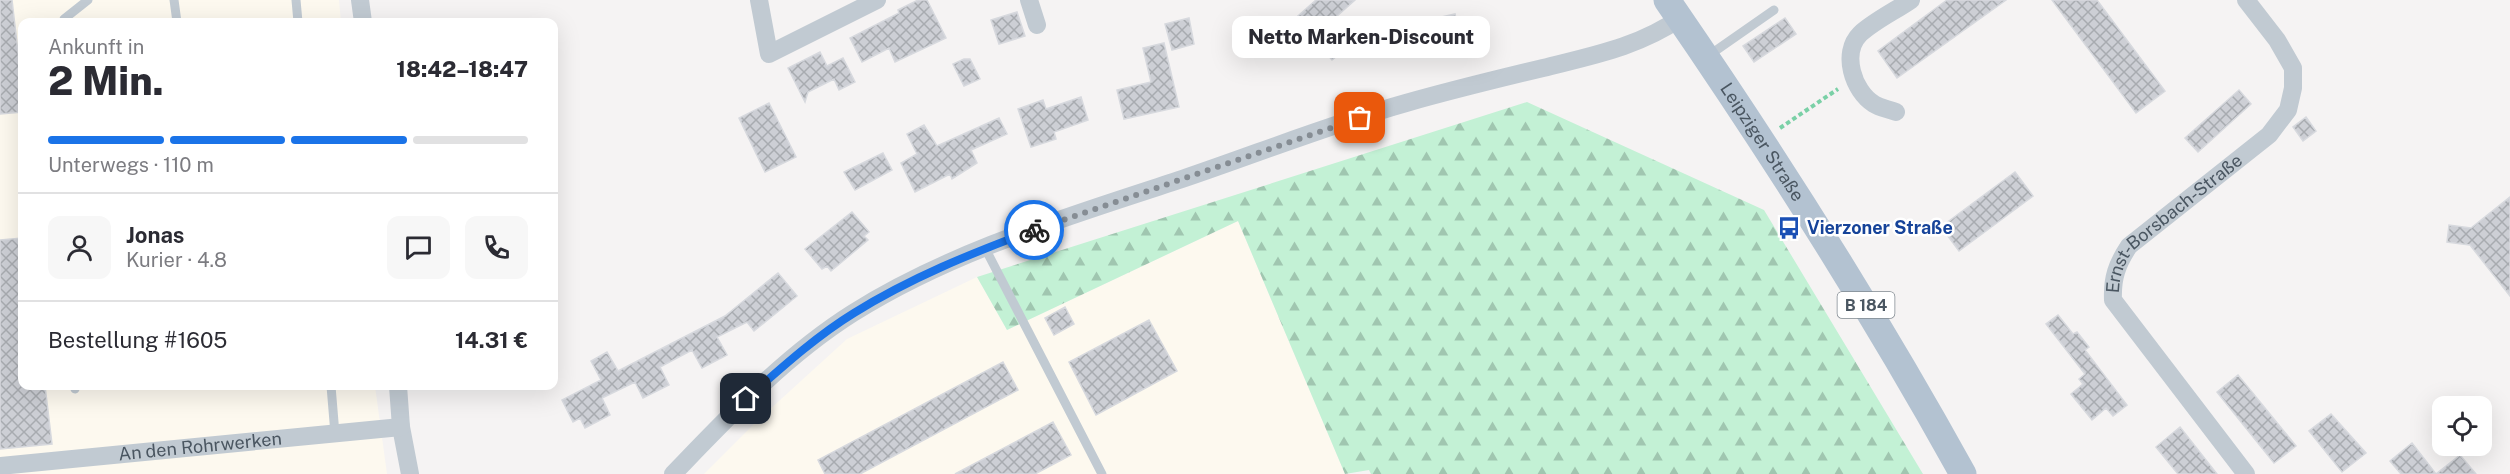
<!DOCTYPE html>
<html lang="de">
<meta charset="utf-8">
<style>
:root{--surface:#fff;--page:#f7f7f7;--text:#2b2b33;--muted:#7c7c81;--line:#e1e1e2;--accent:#1a73e8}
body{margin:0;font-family:"Public Sans",sans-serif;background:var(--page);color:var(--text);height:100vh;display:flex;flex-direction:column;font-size:22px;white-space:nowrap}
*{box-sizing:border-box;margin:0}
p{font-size:20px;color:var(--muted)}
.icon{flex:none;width:33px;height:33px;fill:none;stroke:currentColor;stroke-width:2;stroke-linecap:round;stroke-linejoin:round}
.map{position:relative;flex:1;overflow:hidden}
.drawer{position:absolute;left:18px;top:18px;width:540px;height:372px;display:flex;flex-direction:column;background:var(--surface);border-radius:12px;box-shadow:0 6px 24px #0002}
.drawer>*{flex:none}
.controls{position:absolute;left:2432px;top:396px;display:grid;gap:12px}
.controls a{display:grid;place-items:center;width:60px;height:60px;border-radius:12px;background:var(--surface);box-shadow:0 6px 24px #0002;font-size:30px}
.pin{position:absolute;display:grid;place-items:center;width:51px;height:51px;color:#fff;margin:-26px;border-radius:12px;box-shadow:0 3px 9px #0006}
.courier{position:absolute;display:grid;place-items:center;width:60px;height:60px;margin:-30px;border:4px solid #1a73e8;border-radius:50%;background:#fff;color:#222;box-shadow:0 2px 8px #0007}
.bubble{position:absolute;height:42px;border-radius:12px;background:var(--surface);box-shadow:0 6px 24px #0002;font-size:20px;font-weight:800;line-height:42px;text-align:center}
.head em{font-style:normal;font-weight:800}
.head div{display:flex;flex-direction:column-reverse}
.head{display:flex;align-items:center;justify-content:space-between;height:102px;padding:0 30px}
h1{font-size:39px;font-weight:800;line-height:45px}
.bar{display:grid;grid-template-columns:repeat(4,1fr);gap:9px 6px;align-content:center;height:72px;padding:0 30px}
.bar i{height:8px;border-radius:4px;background:var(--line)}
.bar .selected{background:var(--accent)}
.bar p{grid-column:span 4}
.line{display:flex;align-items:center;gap:15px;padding:0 30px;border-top:2px solid var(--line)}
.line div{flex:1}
.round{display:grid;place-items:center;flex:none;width:63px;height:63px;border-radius:12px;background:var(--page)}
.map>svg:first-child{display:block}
.commercial{fill:#fdf9ef}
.forest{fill:url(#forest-firs)}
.building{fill:url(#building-cross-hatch);stroke:#d7d9de;stroke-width:1.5}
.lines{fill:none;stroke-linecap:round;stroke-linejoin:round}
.path{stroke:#7ad0a6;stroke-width:4;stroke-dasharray:4.5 3;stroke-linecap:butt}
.service{stroke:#c1cad2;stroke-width:9}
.minor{stroke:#c1cad2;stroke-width:18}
.primary{stroke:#b3c2d1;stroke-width:27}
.done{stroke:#868d94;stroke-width:6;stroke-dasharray:0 10.8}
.route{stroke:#1a73e8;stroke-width:8}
.labels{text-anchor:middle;stroke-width:5;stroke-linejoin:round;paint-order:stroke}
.shield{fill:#fff;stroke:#808990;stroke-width:1.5}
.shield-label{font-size:16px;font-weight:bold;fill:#4a5661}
.street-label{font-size:18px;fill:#4a5661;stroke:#fff}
.transit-label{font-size:18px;font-weight:bold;fill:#164399;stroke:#fff;text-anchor:start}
</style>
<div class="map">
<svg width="2510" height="474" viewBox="0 0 2510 474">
<defs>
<pattern id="forest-firs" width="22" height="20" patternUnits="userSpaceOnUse" patternTransform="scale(1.5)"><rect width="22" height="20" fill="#c3f1d5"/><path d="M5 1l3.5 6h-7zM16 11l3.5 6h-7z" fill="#a0c6b0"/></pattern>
<pattern id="building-cross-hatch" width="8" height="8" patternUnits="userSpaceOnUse" patternTransform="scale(1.5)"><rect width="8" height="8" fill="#cdcfd5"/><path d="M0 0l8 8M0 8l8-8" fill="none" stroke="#a8abb0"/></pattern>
</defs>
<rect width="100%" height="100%" fill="#f5f3f3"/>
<!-- commercial -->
<path class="commercial" d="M0,0H339L341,22H22V386H375L387,474H0Z
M1238,221L1345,474H704L755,423L847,339L977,277L1007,330Z"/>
<!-- forest -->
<path class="forest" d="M1527,102L1764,210L1923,474H1371L1369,470L1345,474L1238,221L1007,330L977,277Z"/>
<!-- building -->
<path class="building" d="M0,0H12L22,87V112L0,114Z
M918,0H927L946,38L895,62L889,48L862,62L850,38L899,13L898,10Z
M1316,0H1355L1327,25L1348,47L1332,60L1310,34L1304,39L1290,23Z
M1947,0H2006L1897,78L1878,51Z
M2052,0H2097L2165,91L2136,113Z
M1017,12L1025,36L999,44L991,20Z
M1455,14L1461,42L1422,50L1415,23Z
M1189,18L1194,44L1172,50L1165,24Z
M1785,18L1796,34L1754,62L1743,46Z
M1164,43L1179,107L1124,119L1117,90L1151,82L1143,48Z
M820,52L827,66L843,58L855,82L839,90L834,79L808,92L805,102L788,68Z
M964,59H970L980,79L964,86L953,64Z
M2239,90L2251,104L2198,152L2185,138Z
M1081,97L1088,120L1054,132L1056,139L1031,147L1018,109L1043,100L1046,109Z
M769,103L796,157L765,172L739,118Z
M2306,117L2316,131L2303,141L2293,127Z
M999,118L1007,134L971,150L977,163L952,179L950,174L915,192L901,163L917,154L907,134L924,125L937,146Z
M883,153L892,170L855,190L844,172Z
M2015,172L2033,196L1959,251L1941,227Z
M2510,197V296L2470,245L2447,242L2449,225L2471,228Z
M852,212L869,232L864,236L868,240L831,271L827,266L822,269L805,249Z
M22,238V386H45L52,444L0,449V240Z
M778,273L797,296L754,331L747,322L717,337L727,355L702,368L692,350L660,367L669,385L643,398L635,382L602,398L610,415L585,428L580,418L573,422L562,400L601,380L591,361L607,352L618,371L725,316Z
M1065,307L1074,324L1054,335L1045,318Z
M2058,315L2073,334L2077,332L2089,347L2085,350L2127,405L2113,416L2106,408L2092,420L2071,394L2083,384L2079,379L2085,374L2046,324Z
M1149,320L1177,371L1096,415L1069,362Z
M1003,362L1018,390L860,474H825L818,460Z
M2238,375L2296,446L2274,463L2217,392Z
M2331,414L2366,453L2342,472L2309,431Z
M1053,422L1071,455L1035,474H955Z
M2180,427L2217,474H2178L2156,447Z
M2412,443L2436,474H2401L2390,461Z
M2460,455L2476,474H2436Z"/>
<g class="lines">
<!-- path -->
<path class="path" d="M1780,128L1838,89"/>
<!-- service -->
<path class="service" d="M174,0L177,22
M296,0L298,22
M64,22V19L88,0
M1708,56L1774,10
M985,248L1102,474
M74,386L75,389
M331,386L335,434"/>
<!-- minor -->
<g class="minor">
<path d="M360,0L363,22"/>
<path d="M759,0L769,54L877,0"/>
<path d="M1029,0L1037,25"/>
<path d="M1896,112C1889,109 1880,108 1874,104C1853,91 1841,53 1860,34C1874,21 1895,11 1911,0"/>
<path d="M398,386L401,427L410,474"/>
<path id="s1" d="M0,466L401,427"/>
<path d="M673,474C729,416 785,356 853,313C953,250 1071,216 1182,179C1256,154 1331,124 1406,103C1452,90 1497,79 1543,68C1590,56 1639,47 1680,18"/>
<path id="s2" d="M2246,474L2113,300C2112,278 2117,264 2129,246L2269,135L2288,110L2293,88V68L2277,40L2246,0"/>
</g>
<!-- primary -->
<path class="primary" id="s3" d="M1667,0C1773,154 1873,311 1963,474"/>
</g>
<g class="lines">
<!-- done -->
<path class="done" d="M1034,230L1360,118"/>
<!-- route -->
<path class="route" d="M746,399C780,369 815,337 854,313C910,278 972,253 1034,230"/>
</g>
<!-- icons -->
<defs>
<g id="bus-bare" transform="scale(1.8)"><path d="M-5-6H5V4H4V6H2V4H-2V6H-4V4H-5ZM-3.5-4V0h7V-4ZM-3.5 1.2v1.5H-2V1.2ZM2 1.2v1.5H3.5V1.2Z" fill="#1a4fb4" stroke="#fff" stroke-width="2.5" paint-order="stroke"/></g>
</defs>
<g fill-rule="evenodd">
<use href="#bus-bare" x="1789" y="228"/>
</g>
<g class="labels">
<!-- shield labels -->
<rect class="shield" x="1837.5" y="292" width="57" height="26" rx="4.5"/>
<g class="shield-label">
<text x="1866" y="311">B 184</text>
</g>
<!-- street labels -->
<g class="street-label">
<text dy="6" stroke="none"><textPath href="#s3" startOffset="171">Leipziger Straße</textPath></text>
<text dy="6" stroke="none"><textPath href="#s2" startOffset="322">Ernst-Borsbach-Straße</textPath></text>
<text dy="6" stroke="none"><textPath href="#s1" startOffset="201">An den Rohrwerken</textPath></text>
</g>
<!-- transit labels -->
<g class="transit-label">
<text x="1807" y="234">Vierzoner Straße</text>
</g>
</g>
</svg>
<div class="controls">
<a><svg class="icon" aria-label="locate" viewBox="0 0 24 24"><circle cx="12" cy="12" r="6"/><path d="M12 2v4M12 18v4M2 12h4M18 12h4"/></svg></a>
</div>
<div class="pin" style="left:1360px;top:118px;background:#ea580c"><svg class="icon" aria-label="bag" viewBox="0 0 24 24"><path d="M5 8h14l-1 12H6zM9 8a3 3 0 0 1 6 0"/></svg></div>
<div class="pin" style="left:746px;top:399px;background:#1f2937"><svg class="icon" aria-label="home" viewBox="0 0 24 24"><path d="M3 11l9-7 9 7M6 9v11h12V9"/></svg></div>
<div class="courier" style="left:1034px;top:230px"><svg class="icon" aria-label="bike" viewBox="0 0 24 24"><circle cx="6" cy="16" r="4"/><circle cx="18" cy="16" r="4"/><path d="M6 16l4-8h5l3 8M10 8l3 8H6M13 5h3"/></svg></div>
<div class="bubble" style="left:1232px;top:16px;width:258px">Netto Marken-Discount</div>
<section class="drawer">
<div class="head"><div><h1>2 Min.</h1><p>Ankunft in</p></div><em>18:42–18:47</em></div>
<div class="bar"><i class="selected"></i><i class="selected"></i><i class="selected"></i><i></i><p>Unterwegs · 110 m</p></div>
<div class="line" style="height:108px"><a class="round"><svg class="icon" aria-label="person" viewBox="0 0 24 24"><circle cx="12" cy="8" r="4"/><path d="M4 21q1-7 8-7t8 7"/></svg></a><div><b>Jonas</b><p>Kurier · 4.8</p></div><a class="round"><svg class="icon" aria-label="chat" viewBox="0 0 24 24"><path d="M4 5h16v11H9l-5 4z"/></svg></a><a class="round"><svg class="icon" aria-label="phone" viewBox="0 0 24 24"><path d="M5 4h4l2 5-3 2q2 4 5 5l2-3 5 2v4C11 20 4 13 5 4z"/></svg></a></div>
<div class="line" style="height:78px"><div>Bestellung #1605</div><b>14.31 €</b></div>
</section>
</div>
